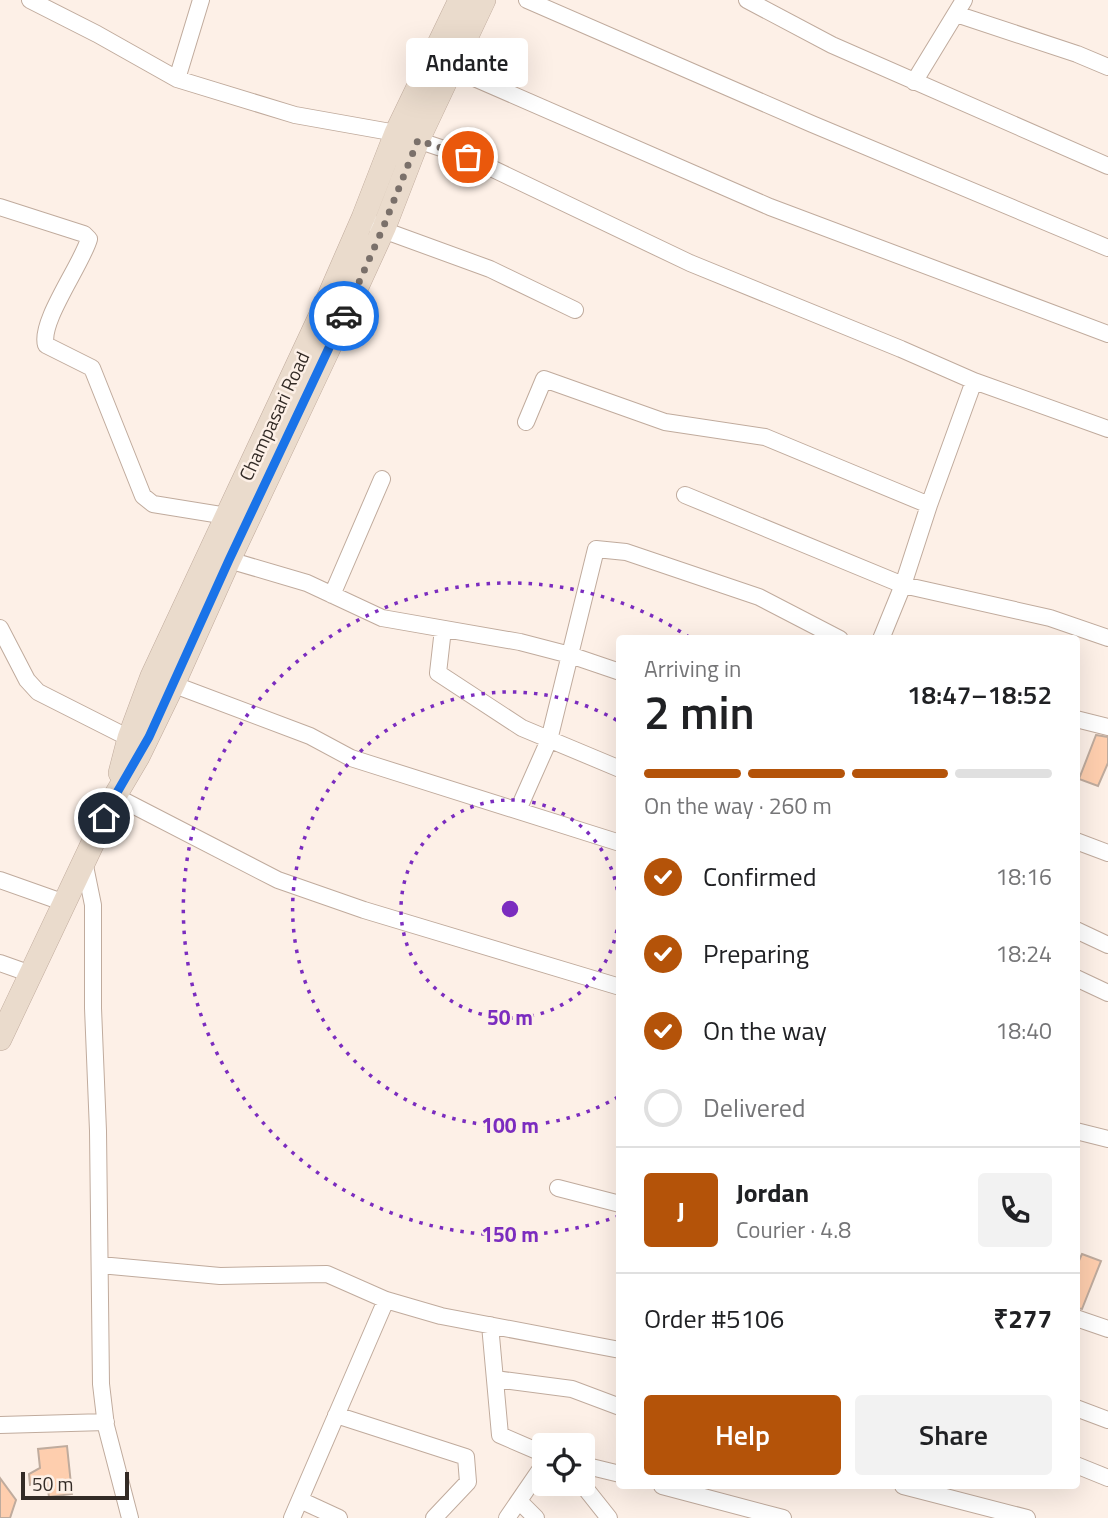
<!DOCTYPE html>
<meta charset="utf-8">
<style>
:root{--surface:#fff;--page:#f2f2f2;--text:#202124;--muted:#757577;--line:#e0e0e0;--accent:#b45309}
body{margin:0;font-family:"Titillium Web",sans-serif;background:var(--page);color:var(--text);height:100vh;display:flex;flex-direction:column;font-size:26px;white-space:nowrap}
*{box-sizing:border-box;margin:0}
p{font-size:23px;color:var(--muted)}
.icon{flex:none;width:38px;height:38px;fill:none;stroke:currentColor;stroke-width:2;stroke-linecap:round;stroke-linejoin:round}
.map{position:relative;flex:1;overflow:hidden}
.panel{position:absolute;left:616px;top:635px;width:464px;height:854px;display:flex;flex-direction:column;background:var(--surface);border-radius:7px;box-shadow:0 7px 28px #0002}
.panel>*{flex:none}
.controls{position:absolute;left:532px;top:1433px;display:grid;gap:14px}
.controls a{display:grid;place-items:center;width:63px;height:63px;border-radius:7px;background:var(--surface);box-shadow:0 7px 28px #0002;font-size:35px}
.scale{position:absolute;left:21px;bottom:18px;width:108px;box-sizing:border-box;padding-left:7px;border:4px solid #332b26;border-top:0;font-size:19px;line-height:24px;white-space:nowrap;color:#332b26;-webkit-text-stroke:5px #fdf0e7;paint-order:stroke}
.pin{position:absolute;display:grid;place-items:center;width:60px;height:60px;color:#fff;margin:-30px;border:4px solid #fff;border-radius:50%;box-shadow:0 2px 7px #0007}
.courier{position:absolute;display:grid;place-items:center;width:70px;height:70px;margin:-35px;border:5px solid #1a73e8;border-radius:50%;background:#fff;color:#222;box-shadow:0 2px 9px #0007}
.bubble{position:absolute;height:49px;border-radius:7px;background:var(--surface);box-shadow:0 7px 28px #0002;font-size:23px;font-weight:600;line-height:49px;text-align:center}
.summary em{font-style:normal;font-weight:600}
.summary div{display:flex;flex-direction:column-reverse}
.summary{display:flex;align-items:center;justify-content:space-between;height:119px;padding:0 28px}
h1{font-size:46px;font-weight:600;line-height:52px}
.bar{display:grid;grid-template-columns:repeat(4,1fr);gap:10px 7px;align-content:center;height:84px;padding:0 28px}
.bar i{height:9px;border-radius:5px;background:var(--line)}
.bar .active{background:var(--accent)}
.bar p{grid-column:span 4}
.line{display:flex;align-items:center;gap:18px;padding:0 28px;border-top:2px solid var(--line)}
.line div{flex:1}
.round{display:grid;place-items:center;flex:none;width:74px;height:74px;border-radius:7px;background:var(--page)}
ol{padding:0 28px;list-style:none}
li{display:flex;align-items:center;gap:21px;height:77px}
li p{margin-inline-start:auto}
li .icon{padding:7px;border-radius:50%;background:var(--accent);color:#fff;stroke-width:4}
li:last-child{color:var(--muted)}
li i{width:38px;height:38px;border:4px solid var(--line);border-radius:50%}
.cta{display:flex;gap:14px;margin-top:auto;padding:14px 28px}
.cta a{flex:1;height:80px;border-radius:7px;background:var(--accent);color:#fff;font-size:28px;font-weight:600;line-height:80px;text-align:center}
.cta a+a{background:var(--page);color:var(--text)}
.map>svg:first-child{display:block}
.building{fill:#feceae;stroke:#bfab9d;stroke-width:2}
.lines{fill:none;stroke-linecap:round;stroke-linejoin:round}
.street-casing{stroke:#c0ab9d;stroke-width:18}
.secondary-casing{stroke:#c0ab9d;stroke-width:24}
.street{stroke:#fff;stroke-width:16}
.secondary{stroke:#eadbcc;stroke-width:23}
.done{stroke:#7a706a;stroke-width:7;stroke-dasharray:0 12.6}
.route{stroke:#1a73e8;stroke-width:9}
.ring{fill:none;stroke:#7b2cbf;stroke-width:3.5;stroke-dasharray:3.5 7}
.labels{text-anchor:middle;stroke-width:5;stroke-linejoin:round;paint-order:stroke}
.street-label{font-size:19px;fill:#332b26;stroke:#fdf0e7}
.centre{fill:#7b2cbf;stroke:#fdf0e7;stroke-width:3.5}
.ring-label{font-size:21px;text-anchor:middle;font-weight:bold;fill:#7b2cbf;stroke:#fdf0e7;stroke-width:5;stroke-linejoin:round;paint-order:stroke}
</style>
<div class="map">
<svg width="1108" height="1518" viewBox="0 0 1108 1518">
<rect width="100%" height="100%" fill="#fdf0e7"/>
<!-- building -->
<path class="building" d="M1096,735L1108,737V763L1098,786L1079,779Z
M1082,1254L1101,1261L1082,1309L1076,1308V1267Z
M67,1446L72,1494L49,1497L47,1483L30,1485L29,1474L40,1468L38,1449Z
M0,1478L16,1500L10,1518H0Z"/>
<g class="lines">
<!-- street casing -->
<g class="street-casing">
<path id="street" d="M30,0L97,34L177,79L295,115L396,133L468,157L690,263L901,349L974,381L1108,429
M527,0L812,124L1108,248
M747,0L832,45L1108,166
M956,14L1077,54L1108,67
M442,64L770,207L1108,334
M177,79L201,0
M914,82L964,0
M0,207L84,234L89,239C82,264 39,322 46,345L92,368L143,496L153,504L227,516
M374,224L394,234L490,269L575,310
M526,422L544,379L665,422L765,437L929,505
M685,495L903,585L1050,618L1108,638
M222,558L307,583L382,618L520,642L570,655L620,672
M332,595L382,479
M0,628L27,680L38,692L129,738
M443,629L438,673L522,728L620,769
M881,639L903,585L929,505L974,381
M164,681L310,736L351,758L620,843
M1076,719L1108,727
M115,796L278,880L364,910L620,987
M518,810L549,740L596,549L626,552L759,597L840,639
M1076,841L1108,853
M84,861L93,905V1008L98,1131L101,1384L106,1426L130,1518
M0,880L65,903
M1076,930L1108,945
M0,963L31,974
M1076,978L1108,993
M1076,1131L1108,1139
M558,1188L620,1204
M100,1265L220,1276L327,1274L386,1300L441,1316L620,1350
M1076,1318L1108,1329
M490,1325L500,1435L544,1454
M495,1379L572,1389L620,1407
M1076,1408L1108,1420
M336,1415L466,1457L468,1482L434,1518
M0,1425L106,1422
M583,1465L620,1474
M1076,1465L1108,1478
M582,1484L609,1518
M662,1486L783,1518
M903,1486L1027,1518
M300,1500L339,1518
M519,1501L536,1518
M292,1518L386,1300
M507,1518L544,1464"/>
</g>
<!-- secondary casing -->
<g class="secondary-casing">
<path id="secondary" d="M120,773L129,738L152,676L322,312L363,218L396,133L460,0
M0,1039L115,796L138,757L173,685L229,560L330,346L384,228L418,140L484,0"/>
</g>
<!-- street -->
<use href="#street" class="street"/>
<!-- secondary -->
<use href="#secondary" class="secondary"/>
</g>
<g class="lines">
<!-- done -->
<path class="done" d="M344,316L383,228L418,140L468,157"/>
<!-- route -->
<path class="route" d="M104,818L115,796L149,737L229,560L344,316"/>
</g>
<!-- distance rings -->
<g class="ring">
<circle cx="510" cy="909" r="109"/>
<path d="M618 1097A217 217 0 1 1 618 721"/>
<path d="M619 1216A326 326 0 1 1 692 639"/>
</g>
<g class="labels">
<!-- street labels -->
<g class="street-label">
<text transform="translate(274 416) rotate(-65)" y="7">Champasari Road</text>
</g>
</g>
<circle cx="510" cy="909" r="10" class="centre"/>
<g class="ring-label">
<text x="510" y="1025">50 m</text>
<text x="510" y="1133">100 m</text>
<text x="510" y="1242">150 m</text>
</g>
</svg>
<div class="controls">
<a><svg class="icon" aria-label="locate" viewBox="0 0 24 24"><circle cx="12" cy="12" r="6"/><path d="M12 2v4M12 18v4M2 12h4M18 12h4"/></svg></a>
</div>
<div class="scale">50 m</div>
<div class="pin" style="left:468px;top:157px;background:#ea580c"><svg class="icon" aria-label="bag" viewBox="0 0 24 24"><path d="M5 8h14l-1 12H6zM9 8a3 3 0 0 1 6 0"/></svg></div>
<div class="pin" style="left:104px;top:818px;background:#1f2937"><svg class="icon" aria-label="home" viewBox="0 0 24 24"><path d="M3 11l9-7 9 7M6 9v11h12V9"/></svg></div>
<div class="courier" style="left:344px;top:316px"><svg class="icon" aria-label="car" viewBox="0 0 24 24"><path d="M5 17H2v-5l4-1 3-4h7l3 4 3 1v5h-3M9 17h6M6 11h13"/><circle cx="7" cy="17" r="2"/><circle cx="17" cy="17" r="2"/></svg></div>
<div class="bubble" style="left:406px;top:38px;width:122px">Andante</div>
<section class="panel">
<div class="summary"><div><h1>2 min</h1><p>Arriving in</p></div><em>18:47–18:52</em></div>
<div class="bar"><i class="active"></i><i class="active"></i><i class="active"></i><i></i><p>On the way · 260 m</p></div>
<ol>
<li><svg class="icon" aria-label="check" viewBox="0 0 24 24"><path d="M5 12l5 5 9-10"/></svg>Confirmed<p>18:16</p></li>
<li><svg class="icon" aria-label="check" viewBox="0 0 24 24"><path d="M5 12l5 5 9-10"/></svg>Preparing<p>18:24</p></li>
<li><svg class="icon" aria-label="check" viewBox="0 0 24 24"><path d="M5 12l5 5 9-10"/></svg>On the way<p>18:40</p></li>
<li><i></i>Delivered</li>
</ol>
<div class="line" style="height:126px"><b class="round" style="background:var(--accent);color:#fff">J</b><div><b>Jordan</b><p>Courier · 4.8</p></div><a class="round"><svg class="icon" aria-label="phone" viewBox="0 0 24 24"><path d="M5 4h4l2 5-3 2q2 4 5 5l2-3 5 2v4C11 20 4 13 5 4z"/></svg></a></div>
<div class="line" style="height:91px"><div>Order #5106</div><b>₹277</b></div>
<div class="cta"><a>Help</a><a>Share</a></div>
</section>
</div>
